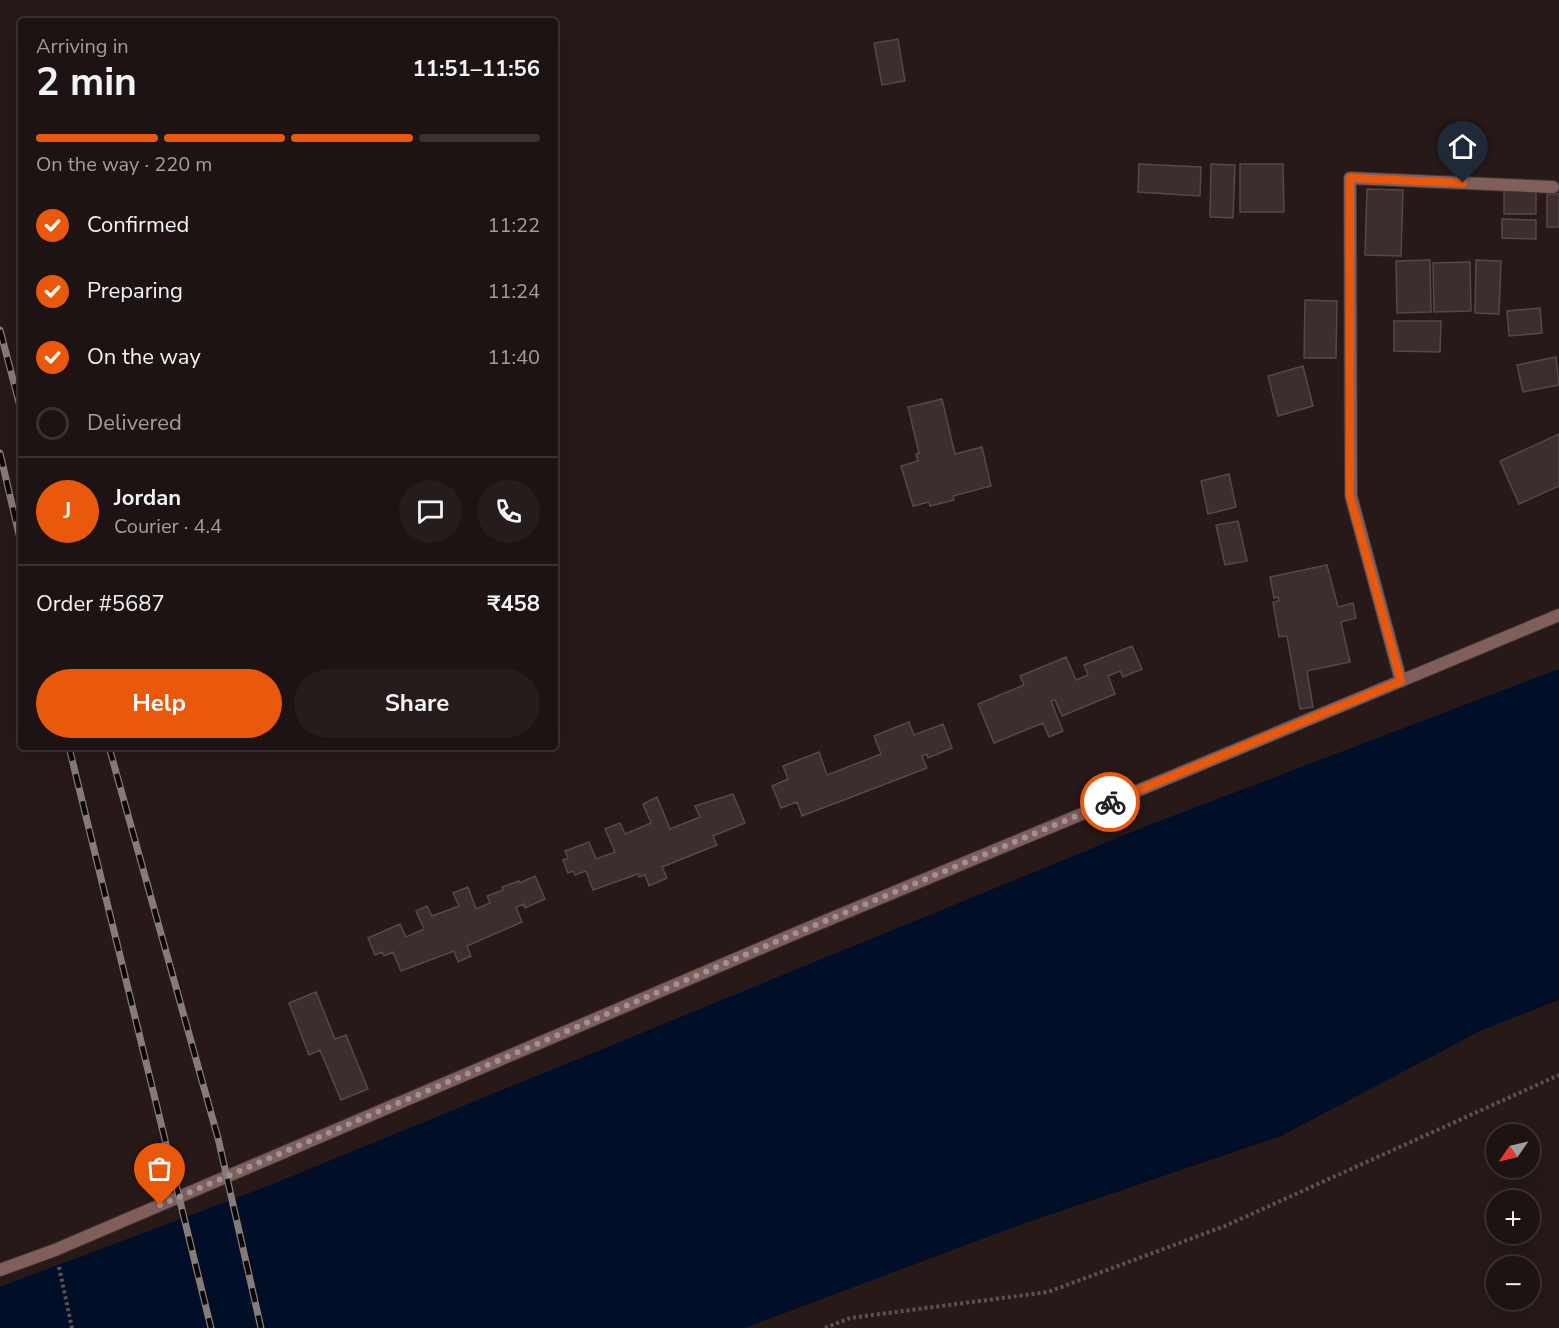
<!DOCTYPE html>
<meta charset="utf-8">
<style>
:root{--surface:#1c1312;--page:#251c1b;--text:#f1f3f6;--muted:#a09e9f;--line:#3a3232;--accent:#ea580c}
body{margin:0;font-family:"Nunito Sans",sans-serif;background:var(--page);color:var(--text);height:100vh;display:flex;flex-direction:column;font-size:22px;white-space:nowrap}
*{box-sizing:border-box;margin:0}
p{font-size:20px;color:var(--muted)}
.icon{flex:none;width:33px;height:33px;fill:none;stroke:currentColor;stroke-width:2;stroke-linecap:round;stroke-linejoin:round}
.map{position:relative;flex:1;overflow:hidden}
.drawer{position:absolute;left:18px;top:18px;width:540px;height:732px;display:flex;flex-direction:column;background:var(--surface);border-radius:6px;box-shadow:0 6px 24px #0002,0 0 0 2px var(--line)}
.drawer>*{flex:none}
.needle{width:39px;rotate:236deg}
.fabs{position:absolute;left:1486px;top:1124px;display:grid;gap:12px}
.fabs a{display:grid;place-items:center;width:54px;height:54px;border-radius:50%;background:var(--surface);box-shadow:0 6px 24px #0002,0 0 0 2px var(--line);font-size:30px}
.pin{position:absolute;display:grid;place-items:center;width:51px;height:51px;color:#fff;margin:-62px -26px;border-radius:50% 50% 50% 0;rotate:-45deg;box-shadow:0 0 6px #0007}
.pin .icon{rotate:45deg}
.courier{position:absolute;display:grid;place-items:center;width:60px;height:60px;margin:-30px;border:4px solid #ea580c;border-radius:50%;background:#fff;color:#222;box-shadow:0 2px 8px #0007}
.head em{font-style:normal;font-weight:700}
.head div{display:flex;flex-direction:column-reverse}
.head{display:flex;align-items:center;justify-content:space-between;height:102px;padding:0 18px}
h1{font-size:39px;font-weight:700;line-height:45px}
.bar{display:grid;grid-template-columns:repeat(4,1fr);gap:9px 6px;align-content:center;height:72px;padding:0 18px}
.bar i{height:8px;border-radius:4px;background:var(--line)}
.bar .active{background:var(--accent)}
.bar p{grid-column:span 4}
.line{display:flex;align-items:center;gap:15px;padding:0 18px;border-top:2px solid var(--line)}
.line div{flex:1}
.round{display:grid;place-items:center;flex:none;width:63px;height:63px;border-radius:32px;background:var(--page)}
ol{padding:0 18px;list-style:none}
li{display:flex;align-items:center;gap:18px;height:66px}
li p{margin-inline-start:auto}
li .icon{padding:6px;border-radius:50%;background:var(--accent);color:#fff;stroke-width:4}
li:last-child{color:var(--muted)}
li i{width:33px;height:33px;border:3px solid var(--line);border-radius:50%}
.action{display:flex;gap:12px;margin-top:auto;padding:12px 18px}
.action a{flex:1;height:69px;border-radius:36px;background:var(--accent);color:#fff;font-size:24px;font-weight:700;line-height:69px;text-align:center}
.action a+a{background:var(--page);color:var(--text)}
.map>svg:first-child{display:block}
.water{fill:#000e27}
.building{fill:#3d2e2e;stroke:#574746;stroke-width:1.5}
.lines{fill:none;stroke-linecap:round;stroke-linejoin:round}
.minor-casing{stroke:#403332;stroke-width:14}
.tertiary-casing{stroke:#403332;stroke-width:14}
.path{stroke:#5e5251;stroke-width:4;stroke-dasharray:3 3;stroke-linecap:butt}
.minor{stroke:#805e5c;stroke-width:12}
.tertiary{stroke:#805e5c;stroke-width:12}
.rail-casing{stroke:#867b7a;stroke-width:7}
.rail{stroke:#0b0606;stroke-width:4.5;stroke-dasharray:14;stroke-linecap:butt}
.done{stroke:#9e9392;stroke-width:6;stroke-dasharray:0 10.8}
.route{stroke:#ea580c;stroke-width:8}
</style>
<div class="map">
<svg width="1559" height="1328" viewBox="0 0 1559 1328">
<rect width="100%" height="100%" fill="#261918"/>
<!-- water -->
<path class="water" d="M1559,669V1000L1482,1030L1281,1136L1014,1227L745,1328H0V1287L273,1184L1149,825Z"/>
<!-- building -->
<path class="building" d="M898,39L905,81L882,85L874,43Z
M1139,164L1201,167L1200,196L1138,192Z
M1211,164L1235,165L1233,218L1210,217Z
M1240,164H1283L1284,212H1240Z
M1367,189L1403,190L1401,256L1365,255Z
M1504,190H1536V214H1504Z
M1547,194H1559V227H1547Z
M1502,219L1536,220V239L1502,238Z
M1430,260L1431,312L1397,313L1396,261Z
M1476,260L1501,261L1499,314L1475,313Z
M1470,262L1471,311L1434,312L1433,263Z
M1305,300L1337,301L1336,358H1304Z
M1540,308L1542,333L1509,336L1507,311Z
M1394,321H1441L1440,352L1394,351Z
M1556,357L1559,385L1523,392L1517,365Z
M1303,366L1313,406L1278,416L1268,376Z
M942,399L955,454L982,447L991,486L953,496L954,500L930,506L929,502L913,506L901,466L918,461L916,454L919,453L908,407Z
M1559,434V486L1519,504L1500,461Z
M1229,474L1236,507L1208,514L1201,481Z
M1238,521L1247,561L1225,565L1216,525Z
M1327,565L1338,607L1353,603L1356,618L1341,622L1350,662L1307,671L1313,707L1300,709L1287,636L1279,637L1273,602L1279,601L1278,597L1274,598L1270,577Z
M1132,646L1142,669L1123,677L1120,671L1108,676L1115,694L1062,716L1055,700L1051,701L1063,731L1049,737L1043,723L994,743L978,704L1024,685L1020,676L1066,657L1076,680L1088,675L1084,665Z
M909,722L914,735L943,724L952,748L928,758L927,754L922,756L927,768L802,816L797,802L781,808L772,786L788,779L783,766L819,752L827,775L881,754L874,736Z
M733,794L745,823L713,836L717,845L662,867L667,878L649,886L645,875L639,877L638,874L593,890L586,871L575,875L573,871L568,873L563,860L568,858L565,851L589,842L596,859L615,852L605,829L620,823L625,834L651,823L643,804L657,797L670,829L700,817L695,806Z
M535,876L545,899L525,908L524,904L516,907L522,922L467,946L471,956L458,962L454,951L401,971L393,952L384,956L382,952L375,955L368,938L400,924L406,937L424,929L416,911L427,906L432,916L459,906L453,893L468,887L476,909L490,903L487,896L503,890L502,887L519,881L520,883Z
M316,992L335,1039L346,1035L368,1089L341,1100L320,1050L309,1055L289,1003Z"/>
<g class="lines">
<!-- minor casing -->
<g class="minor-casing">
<path id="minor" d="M1401,681L1351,496L1350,178L1553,187"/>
</g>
<!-- tertiary casing -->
<g class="tertiary-casing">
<path id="tertiary" d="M0,1270L55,1250L794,934L1559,615"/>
</g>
<!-- path -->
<path class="path" d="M59,1267L72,1328
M825,1328L850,1318L1048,1292L1225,1226L1559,1075"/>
<!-- minor -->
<use href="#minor" class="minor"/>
<!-- tertiary -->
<use href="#tertiary" class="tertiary"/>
<!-- rail casing -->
<g class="rail-casing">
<path id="rail" d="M0,330L21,410
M0,453L21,543
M69,747L211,1328
M109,747L218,1138L261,1328"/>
</g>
<!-- rail -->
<use href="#rail" class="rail"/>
</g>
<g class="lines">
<!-- done -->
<path class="done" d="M160,1205L794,934L1110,802"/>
<!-- route -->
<path class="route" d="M1110,802L1401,681L1350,496V178L1463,183"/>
</g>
</svg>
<div class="fabs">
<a><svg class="needle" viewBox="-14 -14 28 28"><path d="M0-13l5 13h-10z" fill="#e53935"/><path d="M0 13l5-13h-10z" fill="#a09e9f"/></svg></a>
<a>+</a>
<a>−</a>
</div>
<div class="pin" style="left:160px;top:1205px;background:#ea580c"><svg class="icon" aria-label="bag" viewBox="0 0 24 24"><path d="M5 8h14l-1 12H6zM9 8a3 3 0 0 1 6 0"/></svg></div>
<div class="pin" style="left:1463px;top:183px;background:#1f2937"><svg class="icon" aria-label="home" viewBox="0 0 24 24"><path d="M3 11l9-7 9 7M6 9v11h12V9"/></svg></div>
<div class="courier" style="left:1110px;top:802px"><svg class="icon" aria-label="bike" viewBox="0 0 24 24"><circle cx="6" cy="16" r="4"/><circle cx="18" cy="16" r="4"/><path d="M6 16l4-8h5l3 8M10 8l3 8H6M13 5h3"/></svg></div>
<section class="drawer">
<div class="head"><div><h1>2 min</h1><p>Arriving in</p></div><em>11:51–11:56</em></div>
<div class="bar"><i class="active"></i><i class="active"></i><i class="active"></i><i></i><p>On the way · 220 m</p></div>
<ol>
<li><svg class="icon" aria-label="check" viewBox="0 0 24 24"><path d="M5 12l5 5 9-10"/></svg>Confirmed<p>11:22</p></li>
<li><svg class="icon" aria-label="check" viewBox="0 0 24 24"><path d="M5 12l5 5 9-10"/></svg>Preparing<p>11:24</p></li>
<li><svg class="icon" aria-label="check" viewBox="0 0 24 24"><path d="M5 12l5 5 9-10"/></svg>On the way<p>11:40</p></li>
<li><i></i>Delivered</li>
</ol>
<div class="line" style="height:108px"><b class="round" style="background:var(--accent);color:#fff">J</b><div><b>Jordan</b><p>Courier · 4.4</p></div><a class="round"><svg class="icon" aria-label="chat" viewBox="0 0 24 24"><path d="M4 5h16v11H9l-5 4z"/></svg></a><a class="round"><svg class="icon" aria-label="phone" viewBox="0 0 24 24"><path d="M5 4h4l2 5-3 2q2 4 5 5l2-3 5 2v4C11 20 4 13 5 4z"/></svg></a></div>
<div class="line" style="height:78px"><div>Order #5687</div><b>₹458</b></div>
<div class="action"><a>Help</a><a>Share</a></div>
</section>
</div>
